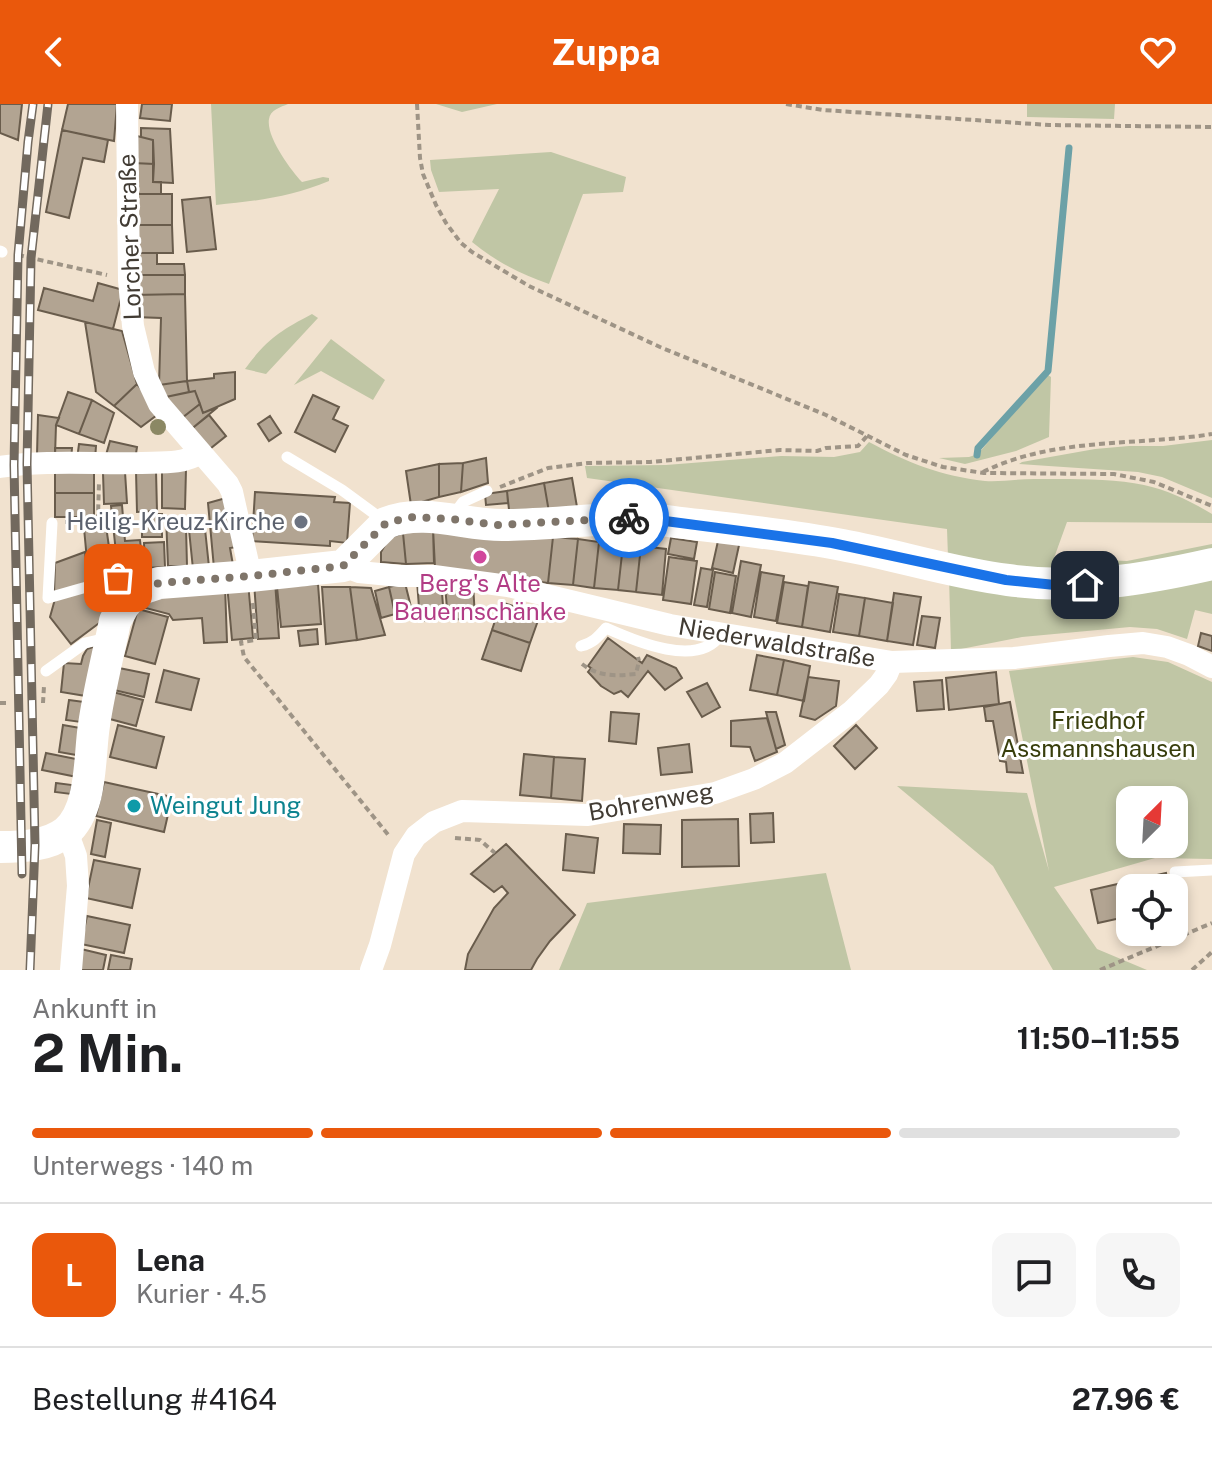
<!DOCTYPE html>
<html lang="de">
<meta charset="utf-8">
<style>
:root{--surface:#fff;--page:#f6f6f6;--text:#202124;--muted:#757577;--line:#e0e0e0;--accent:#ea580c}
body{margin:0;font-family:"Public Sans",sans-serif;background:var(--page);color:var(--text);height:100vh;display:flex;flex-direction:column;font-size:30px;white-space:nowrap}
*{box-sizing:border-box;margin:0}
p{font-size:26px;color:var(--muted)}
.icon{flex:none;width:44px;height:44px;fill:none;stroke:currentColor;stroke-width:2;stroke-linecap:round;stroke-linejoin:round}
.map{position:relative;height:866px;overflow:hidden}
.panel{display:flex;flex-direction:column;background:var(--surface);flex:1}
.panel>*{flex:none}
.needle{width:52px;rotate:24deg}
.tools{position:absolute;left:1116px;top:682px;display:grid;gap:16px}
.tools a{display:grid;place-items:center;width:72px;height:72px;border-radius:16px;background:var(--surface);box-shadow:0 4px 12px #0003;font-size:40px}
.pin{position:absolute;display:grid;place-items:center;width:68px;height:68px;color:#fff;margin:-34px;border-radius:16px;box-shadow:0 4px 12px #0006}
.courier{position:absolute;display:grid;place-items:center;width:80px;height:80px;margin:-40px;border:6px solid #1a73e8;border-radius:50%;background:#fff;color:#222;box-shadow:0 2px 10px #0007}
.headline em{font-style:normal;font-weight:700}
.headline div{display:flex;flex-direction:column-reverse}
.headline{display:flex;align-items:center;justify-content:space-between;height:136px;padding:0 32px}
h1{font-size:52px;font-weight:700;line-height:60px}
.bar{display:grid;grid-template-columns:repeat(4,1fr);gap:12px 8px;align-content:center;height:96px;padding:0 32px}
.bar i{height:10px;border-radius:6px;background:var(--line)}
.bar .current{background:var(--accent)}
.bar p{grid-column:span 4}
.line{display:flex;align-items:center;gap:20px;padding:0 32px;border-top:2px solid var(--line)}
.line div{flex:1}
.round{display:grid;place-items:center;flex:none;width:84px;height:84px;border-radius:16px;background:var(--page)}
header{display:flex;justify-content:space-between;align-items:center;height:104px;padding:0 32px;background:var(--accent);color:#fff;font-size:36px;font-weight:700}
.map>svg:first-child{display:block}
.green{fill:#c0c6a5;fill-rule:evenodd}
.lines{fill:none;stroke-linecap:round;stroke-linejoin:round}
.stream{stroke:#6ca1a7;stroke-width:7}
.building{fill:#b2a492;stroke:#695c4c;stroke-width:2}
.path{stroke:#9e9486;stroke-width:4;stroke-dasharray:6 4;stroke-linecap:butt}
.lane{stroke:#fff;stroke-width:11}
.street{stroke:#fff;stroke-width:22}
.secondary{stroke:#fff;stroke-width:32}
.rail-casing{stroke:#72695e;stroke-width:9}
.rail{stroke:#fff;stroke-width:6;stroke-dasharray:18;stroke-linecap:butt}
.tree{fill:#8b8864}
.done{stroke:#7f756a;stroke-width:8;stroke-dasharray:0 14.4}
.route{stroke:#1a73e8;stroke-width:10}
.worship-dot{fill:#6b7280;stroke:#fff;stroke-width:3}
.hotel-dot{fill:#d1479c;stroke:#fff;stroke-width:3}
.culture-dot{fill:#0f9aa8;stroke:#fff;stroke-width:3}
.labels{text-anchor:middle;stroke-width:6;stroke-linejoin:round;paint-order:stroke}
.street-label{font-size:24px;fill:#413b33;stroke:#fff}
.worship-label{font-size:24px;fill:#5b616d;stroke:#fff;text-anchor:end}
.hotel-label{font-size:24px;fill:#b23c85;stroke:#fff}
.park-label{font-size:24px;fill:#383e0c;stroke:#fff}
.culture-label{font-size:24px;fill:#0d838f;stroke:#fff;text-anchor:start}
</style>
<header><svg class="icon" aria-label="back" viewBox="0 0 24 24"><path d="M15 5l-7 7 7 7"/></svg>Zuppa<svg class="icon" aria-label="heart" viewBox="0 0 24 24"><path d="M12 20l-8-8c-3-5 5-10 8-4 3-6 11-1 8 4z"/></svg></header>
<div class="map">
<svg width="1212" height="866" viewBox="0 0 1212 866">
<rect width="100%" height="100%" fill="#f1e2cf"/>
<!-- green -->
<path class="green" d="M211,0H288C281,3 270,6 269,15C266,33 291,66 302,78L323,73L329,74V77C291,93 256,97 216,101Z
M436,0H497L462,8Z
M1027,0H1115L1114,15L1027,13Z
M551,48L626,73L623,88L583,90L549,180C520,170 495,157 472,138L499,85L439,88L431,66L430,56Z
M312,210L318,214L266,270L245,265C267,235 280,227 312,210Z
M331,235L385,276L373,296L321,267L294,281Z
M1048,271L1051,273L1049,333L1016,347L965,360L939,354L969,353L978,350L1040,277Z
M1212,336V394L1162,373L1138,368L1019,360L1022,358L1095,345L1129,342H1163Z
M869,338C908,359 941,372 985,377C1001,378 1018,375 1034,375C1068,375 1112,374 1144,381C1168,386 1192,398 1212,410V419L1067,418L1054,454L1127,457L1212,440V452L1127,467L1019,465L948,453L947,425L587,374L585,362L666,361L781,352L834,353L860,348Z
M949,473L1212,474V510L1195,506L1187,535L1157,525L1130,523L1022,533L951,547Z
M1133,553L1168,558L1212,578V755L1155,754L1054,783L1097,845L1147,866H1053L993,762L897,682L1027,689L1049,767L1009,567ZM1130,696H1174V740H1130Z
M826,769L851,866H559L587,799Z"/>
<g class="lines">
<!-- stream -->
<path class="stream" d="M977,351L978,344L1048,267L1069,44"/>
</g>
<!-- building -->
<path class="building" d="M0,0H22L18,36L0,29Z
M68,0H117L114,37L62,26Z
M142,0H172L170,17L140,14Z
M141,24L170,25L173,79L153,78V36L141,33Z
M62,26L108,36L104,58L83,54L69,114L46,108Z
M133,31L153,36L154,60L133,59Z
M133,59L154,60L153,78H161V90H132Z
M132,90H172V121H133Z
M210,93L216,145L187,148L182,96Z
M133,121H172L173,149H133Z
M133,149H157V160H184L185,171H134Z
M134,171H185V190L134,191Z
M98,179L123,186L113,225L38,206L44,184L93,197Z
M185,190L187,277L159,281L161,214L135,213L134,191Z
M85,218L122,227L137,280L114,302L96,288Z
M235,268V295L203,309L195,287L189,288L187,277L214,274V270Z
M187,277L189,288L161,294L159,281Z
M137,280L161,308L141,323L114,302Z
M195,287L200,300L178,317L161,294Z
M68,288L92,296L79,330L56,321Z
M313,291L339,303L333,315L348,322L335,348L295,328Z
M92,296L114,309L104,339L79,330Z
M200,300L203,309L218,303L189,327L178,317Z
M38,311L59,314L56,321L55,352L37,351Z
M209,311L226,332L206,348L189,327Z
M270,312L281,329L269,337L258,320Z
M110,337L137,343L135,356L104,358Z
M79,340L96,342L95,356L77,355Z
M55,344H72L71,357L55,356Z
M486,354L488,379L461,388L463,359Z
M463,359L461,388L439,393V360Z
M439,360V393L411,401L406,367Z
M55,364H94V389H55Z
M162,364L186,365L185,405L162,404Z
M136,367H156L157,407L137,408Z
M125,368L127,399L104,400L103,369Z
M572,374L577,403L549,408L544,379Z
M544,379L549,408L510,415L507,387Z
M507,387L508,399L486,401L485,390Z
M255,388L335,393L334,398L350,399L347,439L330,437V442L252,437Z
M55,389H94V413H55Z
M226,394L237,443L230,444L233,461L214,464L208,399Z
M122,401L125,437L140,436L143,464L118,467L111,402Z
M142,410H162V433H142Z
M166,412H174L175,423H186L187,462H168Z
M105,415L113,471L89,478L84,424Z
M433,424L434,459L406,460L403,429Z
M433,424L553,433L548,479L435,464Z
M205,425L209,463L193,465L189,426Z
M606,425L624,428L623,441L604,439Z
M720,428L741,432L733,469L712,464Z
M403,429L406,460L381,458V448L389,434Z
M553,433L578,435L573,481L548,479Z
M671,434L697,438L694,455L668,450Z
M578,435L599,438L594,484L573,481Z
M164,438L165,463L145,464L144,439Z
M599,438L623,441L618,486L594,484Z
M623,441L641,442L636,488L618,486Z
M641,442L666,445L662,491L636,488Z
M85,448L88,478L54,490L55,459Z
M669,453L697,457L691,500L663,496Z
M741,457L761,461L751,513L732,509Z
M701,464L713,466L707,503L694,501Z
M715,468L736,472L730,509L709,505Z
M761,468L784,472L776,517L754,513Z
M441,475L444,515L420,517L417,477Z
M275,477L279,534L258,535L254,478Z
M112,478L122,493L108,508L98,486Z
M248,478L253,534L232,536L227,480Z
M784,478L808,482L802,523L777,519Z
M809,478L838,483L830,528L802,523Z
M405,479L412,507L395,510L389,483Z
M473,479L475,514L448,516L445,481Z
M318,480L321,520L281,523L277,483Z
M225,482L227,538L204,539L202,514L173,516L169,510L138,502L151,488Z
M322,483H350L357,536L326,540Z
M350,483L371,484L385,531L357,536Z
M389,483L395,510L381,514L375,487Z
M92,485L106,514L71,540L50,513L55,495Z
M894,489L921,493L913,541L887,537Z
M839,490L865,494L859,532L833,528Z
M865,494L893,499L887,537L859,532Z
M501,498L540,511L530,539L492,526Z
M138,505L168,513L155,560L125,552Z
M922,512L940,514L935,544L917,541Z
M317,525L318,540L300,542L298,527Z
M492,526L530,539L521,567L482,555Z
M1201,529L1212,532V547L1198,542Z
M608,534L642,559L647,551L676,564L682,574L665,586L648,567L628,593L621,587L614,590L601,582L588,568L591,564L588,562Z
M93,543L100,548L92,593L61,588L64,559L81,560L83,552L87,545Z
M757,551L784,556L777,591L750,586Z
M784,556L810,562L804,597L777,591Z
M119,564L149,570L144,593L114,586Z
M164,566L199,575L191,606L156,598Z
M996,568L999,600L949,606L946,574Z
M808,573L839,577L836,602L815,616L800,612Z
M942,576L944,605L917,607L914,578Z
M707,579L720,603L702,613L687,588Z
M113,588L143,596L136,622L106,614Z
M69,596L92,599L88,619L66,616Z
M1010,598L1023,669L1007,668L1006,658L1000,657L993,617H986L984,603Z
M611,608L639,610L636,640L609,637Z
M766,608H776L785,641L776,645Z
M767,614L777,648L755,657L750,643L731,642V617Z
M63,621L86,625L82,652L59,648Z
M118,621L164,633L156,664L110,653Z
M856,621L877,644L855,665L834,642Z
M689,640L692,668L661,671L658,644Z
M46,649L81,656L77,673L42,666Z
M524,650L554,653L551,694L520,691Z
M554,653L585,655L582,697L551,694Z
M104,678L172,693L164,728L96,712Z
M56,679L72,681L71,690L55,688Z
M773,709L774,738L751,739L750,710Z
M738,715L739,762L682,763V716Z
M97,716L111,719L105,753L91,750Z
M624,720L661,721L660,750L623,749Z
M566,730L598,734L594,769L563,766Z
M506,740L575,811L550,837L537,855L531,866H465L468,850L494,804L508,789L502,782L494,788L471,770Z
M94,756L140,765L132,804L86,794Z
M1166,769L1169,784H1130V812L1098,819L1091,786Z
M87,812L130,821L124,849L81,840Z
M81,845L106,851L103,866H76Z
M111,851L132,855L130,866H108Z"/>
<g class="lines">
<!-- path -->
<path class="path" d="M417,0L420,54L423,70L436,101L446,119L461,139L472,148L529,182L660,243L826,311L906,351L943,363L984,369L1114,370L1154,378L1212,402
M786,0L823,6L1049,21L1212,23
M18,151L107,171
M983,368C1053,333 1137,342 1212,330
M500,383L548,364L588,359L650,358L780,346L817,347L826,344L858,342L868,331
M65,418H85L98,412L99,378
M253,499L256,536L241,538L244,553L390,733
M582,560C599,573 616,572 636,570L639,557L638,553
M0,599H8
M43,599L44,582
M455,734L480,736L495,749
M1100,866L1212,819
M1192,866L1212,848"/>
<!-- lane -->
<path class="lane" d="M0,147L2,148
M287,353L342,386L383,416
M454,410L463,398L487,387
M52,419L48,494L118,474L137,483
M581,542C593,539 598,533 606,524C635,537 699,565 721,530
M46,567L85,539L107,534
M1175,768L1212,766"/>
<!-- street -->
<g class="street">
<path d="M127,0L129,176L133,222L144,268L159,300L228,380L232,388L251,472"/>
<path d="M0,363C45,356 93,360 139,359C158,358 183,361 200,349"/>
<path id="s1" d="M343,462L359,468L400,472H434L508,482L670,521L892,558L1014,554L1109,542L1143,539L1167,543L1189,551L1212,563"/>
<path d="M67,727L76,752L78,782L71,866"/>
<path d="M371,866L380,841L404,750L416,732L434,718L462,707L588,711L715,689L754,675L785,659L852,607L879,581L887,570L892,558"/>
</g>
<!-- secondary -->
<path class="secondary" d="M0,743C22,743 48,742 66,728C93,705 89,652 94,621C99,586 108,552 115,517L123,503L130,494L141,485L159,479L251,472L343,462L386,419C424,404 463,421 502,421C551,421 600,413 650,415C713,423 778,429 842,441C897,451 952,469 1008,476C1081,486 1141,476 1212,460"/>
<!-- rail casing -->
<g class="rail-casing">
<path id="rail" d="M22,770L14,361L18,151L28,38L33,0
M30,866L35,741L27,360L31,154L48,0"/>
</g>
<!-- rail -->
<use href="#rail" class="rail"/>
</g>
<!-- trees -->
<circle class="tree" cx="158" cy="323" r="8"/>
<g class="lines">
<!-- done -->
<path class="done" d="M118,474L141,485L159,479L251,472L343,462L386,419L413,413L452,415L496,421L629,414"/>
<!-- route -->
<path class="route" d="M629,414L650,415L832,439L1006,476L1055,481H1085"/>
</g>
<!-- markers -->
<circle class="worship-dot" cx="301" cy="418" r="8"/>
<circle class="hotel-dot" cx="480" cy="453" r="8"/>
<circle class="culture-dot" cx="134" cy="702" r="8"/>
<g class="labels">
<!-- street labels -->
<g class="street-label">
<text transform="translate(130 133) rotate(-92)" y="8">Lorcher Straße</text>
<text dy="8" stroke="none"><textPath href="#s1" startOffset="442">Niederwaldstraße</textPath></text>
<text transform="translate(651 698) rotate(-10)" y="8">Bohrenweg</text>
</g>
<!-- worship labels -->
<g class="worship-label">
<text x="285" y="426">Heilig-Kreuz-Kirche</text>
</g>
<!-- hotel labels -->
<g class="hotel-label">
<text x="480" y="488">Berg's Alte<tspan x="480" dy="28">Bauernschänke</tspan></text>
</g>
<!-- park labels -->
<g class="park-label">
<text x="1098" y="625">Friedhof<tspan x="1098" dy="28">Assmannshausen</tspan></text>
</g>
<!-- culture labels -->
<g class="culture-label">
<text x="150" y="710">Weingut Jung</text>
</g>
</g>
</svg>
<div class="tools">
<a><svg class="needle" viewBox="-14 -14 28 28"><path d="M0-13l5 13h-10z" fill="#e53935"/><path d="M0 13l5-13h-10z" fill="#757577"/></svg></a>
<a><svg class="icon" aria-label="locate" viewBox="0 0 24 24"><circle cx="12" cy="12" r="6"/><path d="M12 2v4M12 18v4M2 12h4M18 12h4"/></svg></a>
</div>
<div class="pin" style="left:118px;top:474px;background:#ea580c"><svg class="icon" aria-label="bag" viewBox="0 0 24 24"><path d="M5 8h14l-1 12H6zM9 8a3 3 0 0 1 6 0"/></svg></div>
<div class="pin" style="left:1085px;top:481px;background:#1f2937"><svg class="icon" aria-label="home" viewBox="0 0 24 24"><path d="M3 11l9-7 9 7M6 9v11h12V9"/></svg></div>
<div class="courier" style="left:629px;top:414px"><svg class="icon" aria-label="bike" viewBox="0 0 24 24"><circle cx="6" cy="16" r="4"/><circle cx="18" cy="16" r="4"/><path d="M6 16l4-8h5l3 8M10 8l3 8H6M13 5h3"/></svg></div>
</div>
<section class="panel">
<div class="headline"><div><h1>2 Min.</h1><p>Ankunft in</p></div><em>11:50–11:55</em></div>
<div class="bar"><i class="current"></i><i class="current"></i><i class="current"></i><i></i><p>Unterwegs · 140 m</p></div>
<div class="line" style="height:144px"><b class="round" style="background:var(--accent);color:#fff">L</b><div><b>Lena</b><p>Kurier · 4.5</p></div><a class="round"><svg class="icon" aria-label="chat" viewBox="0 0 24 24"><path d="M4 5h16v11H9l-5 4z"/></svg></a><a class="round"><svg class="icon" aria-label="phone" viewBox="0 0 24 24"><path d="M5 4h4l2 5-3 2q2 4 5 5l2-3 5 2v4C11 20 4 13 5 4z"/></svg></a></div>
<div class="line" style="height:104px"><div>Bestellung #4164</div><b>27.96 €</b></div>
</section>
